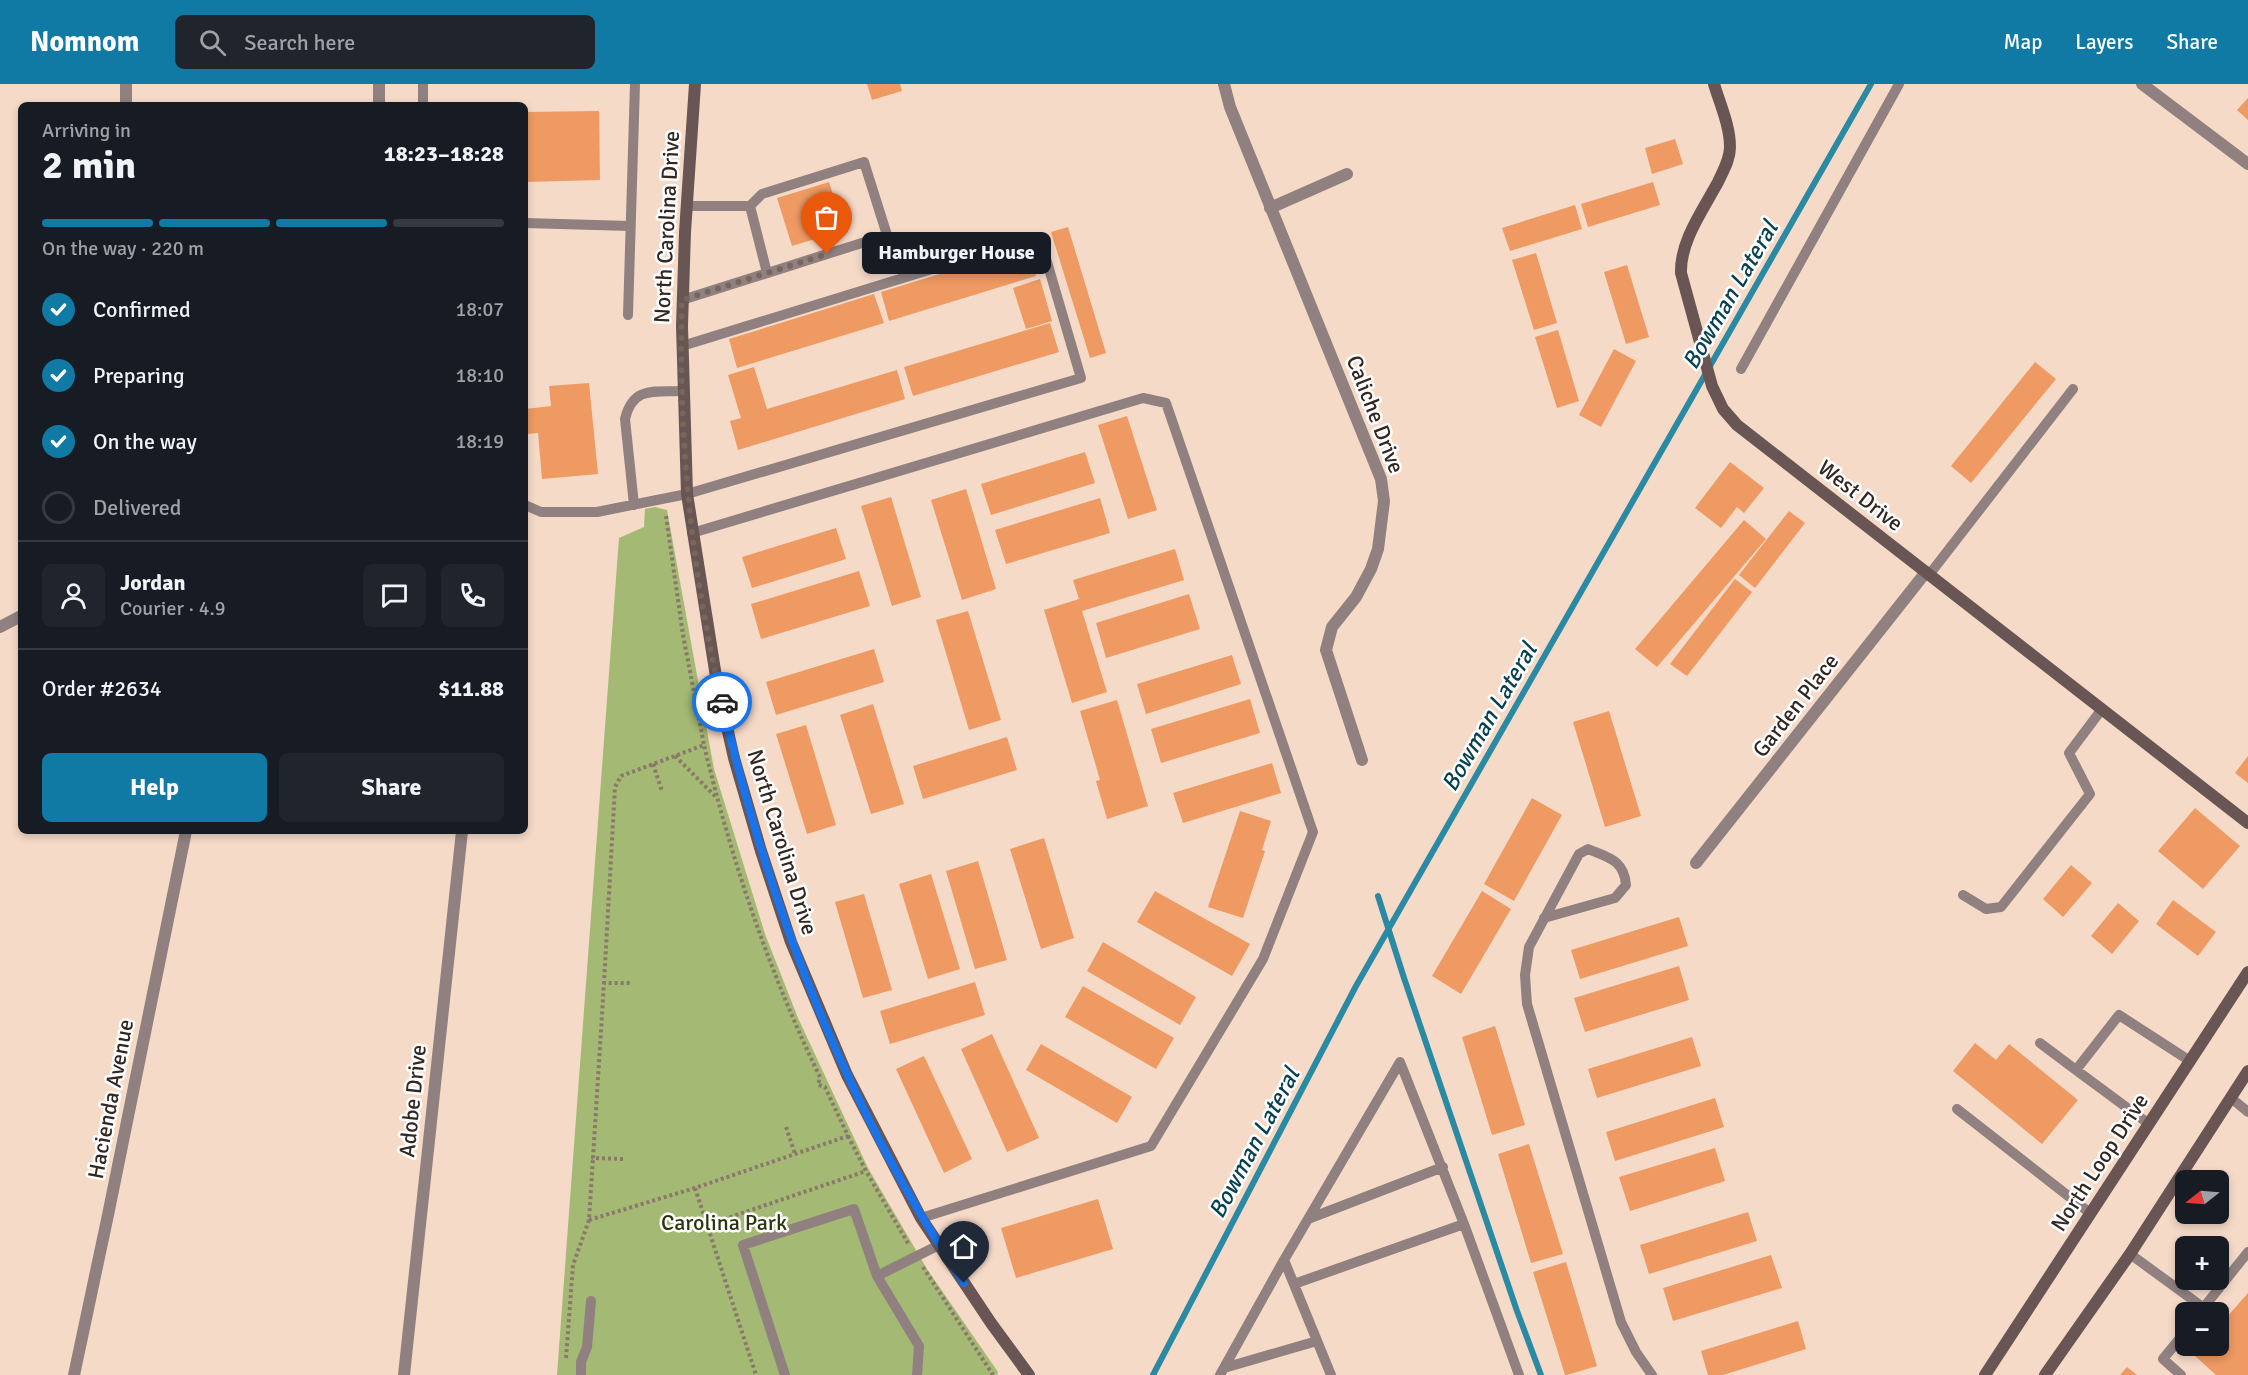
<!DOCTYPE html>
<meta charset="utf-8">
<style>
:root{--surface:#171b24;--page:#20242c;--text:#f1f3f6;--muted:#9ea1a6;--line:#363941;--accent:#1079a4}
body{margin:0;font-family:Signika,sans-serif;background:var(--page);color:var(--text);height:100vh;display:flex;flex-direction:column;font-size:22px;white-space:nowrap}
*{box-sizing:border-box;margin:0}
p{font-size:20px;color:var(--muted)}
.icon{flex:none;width:33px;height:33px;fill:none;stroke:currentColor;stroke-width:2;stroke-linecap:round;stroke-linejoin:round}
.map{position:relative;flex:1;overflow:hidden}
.sheet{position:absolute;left:18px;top:18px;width:510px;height:732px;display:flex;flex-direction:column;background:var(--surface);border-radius:9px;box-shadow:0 3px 9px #0003}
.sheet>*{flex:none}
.needle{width:39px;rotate:253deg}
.fabs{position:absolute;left:2175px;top:1086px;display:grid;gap:12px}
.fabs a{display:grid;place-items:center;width:54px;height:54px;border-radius:9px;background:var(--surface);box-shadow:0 3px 9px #0003;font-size:30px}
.pin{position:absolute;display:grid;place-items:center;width:51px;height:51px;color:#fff;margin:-62px -26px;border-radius:50% 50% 50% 0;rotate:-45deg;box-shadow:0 0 6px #0007}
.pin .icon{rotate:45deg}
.courier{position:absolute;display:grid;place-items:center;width:60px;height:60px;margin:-30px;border:4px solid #1a73e8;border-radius:50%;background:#fff;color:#222;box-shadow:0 2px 8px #0007}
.bubble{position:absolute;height:42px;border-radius:9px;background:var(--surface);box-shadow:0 3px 9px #0003;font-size:20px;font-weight:700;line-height:42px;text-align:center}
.headline em{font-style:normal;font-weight:700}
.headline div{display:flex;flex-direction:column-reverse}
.headline{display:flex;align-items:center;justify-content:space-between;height:102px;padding:0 24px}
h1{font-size:39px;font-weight:700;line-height:45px}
.bar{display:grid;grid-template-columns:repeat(4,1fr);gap:9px 6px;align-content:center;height:72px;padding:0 24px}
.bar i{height:8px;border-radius:4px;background:var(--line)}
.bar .selected{background:var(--accent)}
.bar p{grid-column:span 4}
.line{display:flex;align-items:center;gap:15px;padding:0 24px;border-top:2px solid var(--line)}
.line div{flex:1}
.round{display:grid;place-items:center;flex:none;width:63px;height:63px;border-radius:9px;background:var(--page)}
ol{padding:0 24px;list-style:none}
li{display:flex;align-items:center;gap:18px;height:66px}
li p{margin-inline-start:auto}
li .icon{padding:6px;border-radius:50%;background:var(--accent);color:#fff;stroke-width:4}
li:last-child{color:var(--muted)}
li i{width:33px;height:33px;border:3px solid var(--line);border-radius:50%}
.button{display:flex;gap:12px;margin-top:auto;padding:12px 24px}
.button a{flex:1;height:69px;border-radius:9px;background:var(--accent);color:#fff;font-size:24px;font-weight:700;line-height:69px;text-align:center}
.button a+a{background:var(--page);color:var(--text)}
header{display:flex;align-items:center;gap:36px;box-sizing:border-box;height:84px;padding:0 30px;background:var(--accent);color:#fff}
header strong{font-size:28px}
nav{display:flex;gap:33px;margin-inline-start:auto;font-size:21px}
.search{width:420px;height:54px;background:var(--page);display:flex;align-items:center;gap:15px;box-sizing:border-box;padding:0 21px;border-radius:9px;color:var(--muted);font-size:22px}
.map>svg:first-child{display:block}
.green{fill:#a4b973}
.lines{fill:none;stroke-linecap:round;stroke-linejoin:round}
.stream{stroke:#2b8aa3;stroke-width:6}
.building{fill:#ee9a62}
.path{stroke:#8a786c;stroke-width:4;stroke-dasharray:3 3;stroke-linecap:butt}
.lane{stroke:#908180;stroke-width:10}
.street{stroke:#908180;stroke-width:12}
.secondary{stroke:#695553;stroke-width:12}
.done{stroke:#76665b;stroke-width:6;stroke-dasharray:0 10.8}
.route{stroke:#1a73e8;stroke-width:8}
.labels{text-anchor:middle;stroke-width:5;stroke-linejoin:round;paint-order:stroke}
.street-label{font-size:22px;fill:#312720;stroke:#fff}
.park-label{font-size:22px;fill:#2a340d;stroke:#fff}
.water-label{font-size:24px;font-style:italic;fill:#064151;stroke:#fff}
</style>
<header>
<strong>Nomnom</strong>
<div class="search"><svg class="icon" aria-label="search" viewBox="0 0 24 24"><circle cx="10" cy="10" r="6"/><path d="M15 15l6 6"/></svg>Search here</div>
<nav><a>Map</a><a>Layers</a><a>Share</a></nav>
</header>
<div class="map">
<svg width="2248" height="1291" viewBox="0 0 2248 1291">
<rect width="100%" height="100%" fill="#f6dac8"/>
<!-- green -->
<path class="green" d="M655,423L667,426L714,685L765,850L798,934L868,1084L927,1185L998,1288L997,1291H557L619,454L644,443L645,425Z"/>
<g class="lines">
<!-- stream -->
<path class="stream" d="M1378,812L1404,894L1517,1227L1541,1291
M1153,1291L1356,902L1871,0"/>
</g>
<!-- building -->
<path class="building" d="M867,0H900L902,7L872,16Z
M2248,14V36L2237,26Z
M599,27L600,96L525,98V28Z
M1675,55L1683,80L1652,90L1645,64Z
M829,98L844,146L792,162L777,114Z
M1653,98L1660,121L1588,143L1581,120Z
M1575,121L1582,145L1510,167L1502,144Z
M1068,143L1106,269L1090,274L1051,148Z
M1027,163L1036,192L889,237L881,208Z
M1536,169L1557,239L1534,246L1512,176Z
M1627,181L1649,253L1626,260L1604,188Z
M1040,195L1052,237L1026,245L1013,204Z
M874,210L884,239L737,284L729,255Z
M1050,239L1059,268L913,312L904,283Z
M1558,246L1579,317L1557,324L1535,253Z
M1614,265L1636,277L1601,343L1579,331Z
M2035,278L2056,295L1971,399L1951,382Z
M754,283L767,325L897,286L905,315L738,366L730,337L741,334L728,291Z
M589,299L598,390L542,395L538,349L527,350L525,325L551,322L549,302Z
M1127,332L1157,426L1128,435L1098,341Z
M1085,368L1095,399L991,431L981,400Z
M1730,378L1764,404L1744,429L1737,423L1721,444L1695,424Z
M966,405L996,505L962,516L931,416Z
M891,413L921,513L892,522L861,422Z
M1100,414L1110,449L1006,480L995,446Z
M1789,427L1805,439L1755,504L1739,491Z
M1744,436L1766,455L1657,583L1635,565Z
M836,444L846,475L752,504L742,473Z
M1175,465L1184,496L1082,527L1107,608L1072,619L1044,526L1079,515L1073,496Z
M859,487L870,522L761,555L751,520Z
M1735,495L1752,508L1687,592L1670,580Z
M1189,510L1200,545L1106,574L1096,539Z
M968,527L1001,636L969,646L936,536Z
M874,565L884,598L776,631L766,598Z
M1232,571L1241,600L1146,630L1137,600Z
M1250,615L1260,649L1161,679L1151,645Z
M1117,616L1148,722L1107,735L1096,697L1100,696L1080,627Z
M873,620L904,720L871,730L840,631Z
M1609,627L1641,732L1605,743L1573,638Z
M806,641L836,741L807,750L776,650Z
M1007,653L1017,686L923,715L913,682Z
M2248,672V699L2235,689Z
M1272,679L1281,709L1183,739L1173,709Z
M1532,714L1562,731L1514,817L1484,800Z
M2195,724L2240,762L2203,805L2158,767Z
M1240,727L1271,737L1262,766L1265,767L1243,834L1208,823Z
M1044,754L1074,854L1041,865L1010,765Z
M978,777L1007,876L975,885L946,787Z
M2071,781L2092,799L2063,833L2043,815Z
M931,790L960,885L928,895L899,800Z
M1155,807L1250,860L1232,892L1137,838Z
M1482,807L1511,825L1461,910L1432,892Z
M864,810L892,906L863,914L835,818Z
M2173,816L2216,848L2198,872L2156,840Z
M2118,819L2139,837L2112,870L2091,852Z
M1679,833L1688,862L1580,895L1571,866Z
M1103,858L1196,913L1180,941L1087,887Z
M1679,882L1689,916L1585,948L1574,914Z
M975,898L985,931L890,960L880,927Z
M1083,902L1174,954L1156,985L1065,933Z
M1495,942L1525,1041L1492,1051L1462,953Z
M992,950L1039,1054L1007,1068L961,965Z
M1692,953L1701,982L1597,1014L1588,985Z
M1975,959L1996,976L2009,960L2078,1016L2042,1060L1953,987Z
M1041,960L1132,1013L1117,1039L1026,986Z
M924,972L972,1075L944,1089L896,985Z
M1715,1014L1724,1043L1615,1077L1606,1048Z
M1529,1060L1563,1170L1531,1179L1498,1070Z
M1715,1064L1725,1097L1630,1127L1619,1093Z
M1098,1115L1113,1165L1016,1194L1001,1144Z
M1748,1128L1757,1157L1649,1190L1640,1161Z
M1771,1171L1782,1204L1673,1237L1663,1204Z
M1566,1178L1597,1282L1567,1291H1565L1533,1188Z
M2248,1209V1291H2216L2194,1271L2202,1262H2218V1243Z
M1798,1237L1806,1265L1723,1291H1708L1701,1267Z
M2127,1283L2137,1291H2120Z"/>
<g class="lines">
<!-- path -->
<path class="path" d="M666,432L683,551L704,661
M675,672L716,713
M653,680L662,707
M786,1043L795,1070
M848,1052L866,1087L909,1161
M623,1075L593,1074L604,899H632
M695,1104L756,1291
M589,1136L695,1104L848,1052L825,1003L818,1001L820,993C769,888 731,775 704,661L621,692L615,703L604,899
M707,1141L866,1087
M923,1183L993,1291
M566,1274L573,1181L589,1136L593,1074"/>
<!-- lane -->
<path class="lane" d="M423,21V0
M686,122H750
M525,139L630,142
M682,216C751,194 819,172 887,151L864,78L762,110L750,122L767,189
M628,231L635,0
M1741,285L1899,0
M525,421L541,428H597L687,410L1081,294L1042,161L1020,158L682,262
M634,421L625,335C633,302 654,308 683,307
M692,449L1143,314L1166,319L1313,748L1263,875L1151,1062L921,1134
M1929,491L2073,305
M1963,811L1986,825L2001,823L2090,710L2069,669L2102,625
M1544,834L1615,814L1626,801C1624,776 1609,774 1588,765L1579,770L1529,863L1525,891L1527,920L1621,1238L1636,1268L1652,1291
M2040,959L2076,986L2119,931L2190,977
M2076,986L2149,1040
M2231,1014L2248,1028
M1957,1025L2090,1129
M1308,1135L1443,1083
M1464,1140L1519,1291
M2130,1170L2204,1224
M1284,1176L1400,978L1464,1140L1294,1200
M877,1192L939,1161
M2200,1228L2248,1168
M1224,1284L1317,1257
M581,1291V1278L587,1263L591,1217
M785,1291L743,1161L854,1125L877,1192L919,1262L917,1291
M1220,1291L1284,1176L1331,1291
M2181,1291L2163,1275L2186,1247"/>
<!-- street -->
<path class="street" d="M126,0V21
M379,0V21
M1224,0L1230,23L1381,395L1384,417L1378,465L1371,485L1356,513L1332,543L1326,566L1362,676
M2142,0L2248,80
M1270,124L1347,90
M0,543L21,532
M1696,779L1926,488
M74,1291L108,1131L186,747
M404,1291L462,747"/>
<!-- secondary -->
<path class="secondary" d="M695,0L685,148L682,242L687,410L717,599L734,674L761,767L791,858L847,991L921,1134L991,1239L1029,1291
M1714,0C1720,20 1730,42 1730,63C1730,76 1723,87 1718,98C1703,126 1680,157 1681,189L1712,302L1723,325L1737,341L2248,739
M1985,1291L2248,888
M2045,1291L2130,1170L2248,987"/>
</g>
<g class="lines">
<!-- done -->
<path class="done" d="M722,618C691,487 678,351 682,216L827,170"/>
<!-- route -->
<path class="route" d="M722,618C769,824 846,1023 964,1199"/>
</g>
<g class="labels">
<!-- street labels -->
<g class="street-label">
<text transform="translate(666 143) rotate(-87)" y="8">North Carolina Drive</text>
<text transform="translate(1376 330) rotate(69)" y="8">Caliche Drive</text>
<text transform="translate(1861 411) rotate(38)" y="8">West Drive</text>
<text transform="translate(1795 621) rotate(-52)" y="8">Garden Place</text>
<text transform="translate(783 758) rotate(73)" y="8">North Carolina Drive</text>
<text transform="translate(110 1015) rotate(-79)" y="8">Hacienda Avenue</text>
<text transform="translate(412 1017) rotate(-84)" y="8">Adobe Drive</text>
<text transform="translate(2099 1078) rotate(-57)" y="8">North Loop Drive</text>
</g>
<!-- park labels -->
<g class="park-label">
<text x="724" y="1146">Carolina Park</text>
</g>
<!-- water labels -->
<g class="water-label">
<text transform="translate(1730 211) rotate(-60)" y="8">Bowman Lateral</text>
<text transform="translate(1489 633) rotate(-60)" y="8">Bowman Lateral</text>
<text transform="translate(1254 1059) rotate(-62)" y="8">Bowman Lateral</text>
</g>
</g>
</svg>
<div class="fabs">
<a><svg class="needle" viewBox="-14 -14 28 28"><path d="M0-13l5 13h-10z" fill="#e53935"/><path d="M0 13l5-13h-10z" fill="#9ea1a6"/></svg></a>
<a>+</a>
<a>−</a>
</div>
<div class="pin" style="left:827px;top:170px;background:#ea580c"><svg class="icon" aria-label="bag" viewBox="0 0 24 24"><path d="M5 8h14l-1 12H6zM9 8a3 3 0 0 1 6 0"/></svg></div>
<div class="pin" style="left:964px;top:1199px;background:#1f2937"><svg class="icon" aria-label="home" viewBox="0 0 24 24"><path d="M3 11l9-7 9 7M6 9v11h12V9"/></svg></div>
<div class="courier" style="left:722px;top:618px"><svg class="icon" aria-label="car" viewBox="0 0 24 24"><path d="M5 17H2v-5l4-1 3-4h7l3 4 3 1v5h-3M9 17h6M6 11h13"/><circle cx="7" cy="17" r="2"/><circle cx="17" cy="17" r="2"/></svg></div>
<div class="bubble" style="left:862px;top:148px;width:189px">Hamburger House</div>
<section class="sheet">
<div class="headline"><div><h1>2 min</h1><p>Arriving in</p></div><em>18:23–18:28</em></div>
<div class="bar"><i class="selected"></i><i class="selected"></i><i class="selected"></i><i></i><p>On the way · 220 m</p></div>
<ol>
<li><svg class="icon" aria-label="check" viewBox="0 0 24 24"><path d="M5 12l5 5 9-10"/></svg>Confirmed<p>18:07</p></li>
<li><svg class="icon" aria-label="check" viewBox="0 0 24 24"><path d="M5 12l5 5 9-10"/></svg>Preparing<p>18:10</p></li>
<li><svg class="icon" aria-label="check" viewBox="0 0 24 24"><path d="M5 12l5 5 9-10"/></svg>On the way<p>18:19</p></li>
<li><i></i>Delivered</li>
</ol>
<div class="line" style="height:108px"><a class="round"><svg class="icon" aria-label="person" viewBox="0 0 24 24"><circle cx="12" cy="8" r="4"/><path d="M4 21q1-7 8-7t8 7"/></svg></a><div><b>Jordan</b><p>Courier · 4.9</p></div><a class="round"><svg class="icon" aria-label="chat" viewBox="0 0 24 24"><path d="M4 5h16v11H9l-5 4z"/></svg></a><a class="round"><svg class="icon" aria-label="phone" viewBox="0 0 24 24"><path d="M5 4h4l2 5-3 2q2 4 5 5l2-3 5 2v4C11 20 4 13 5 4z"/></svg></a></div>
<div class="line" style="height:78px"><div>Order #2634</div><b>$11.88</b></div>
<div class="button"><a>Help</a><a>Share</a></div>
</section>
</div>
